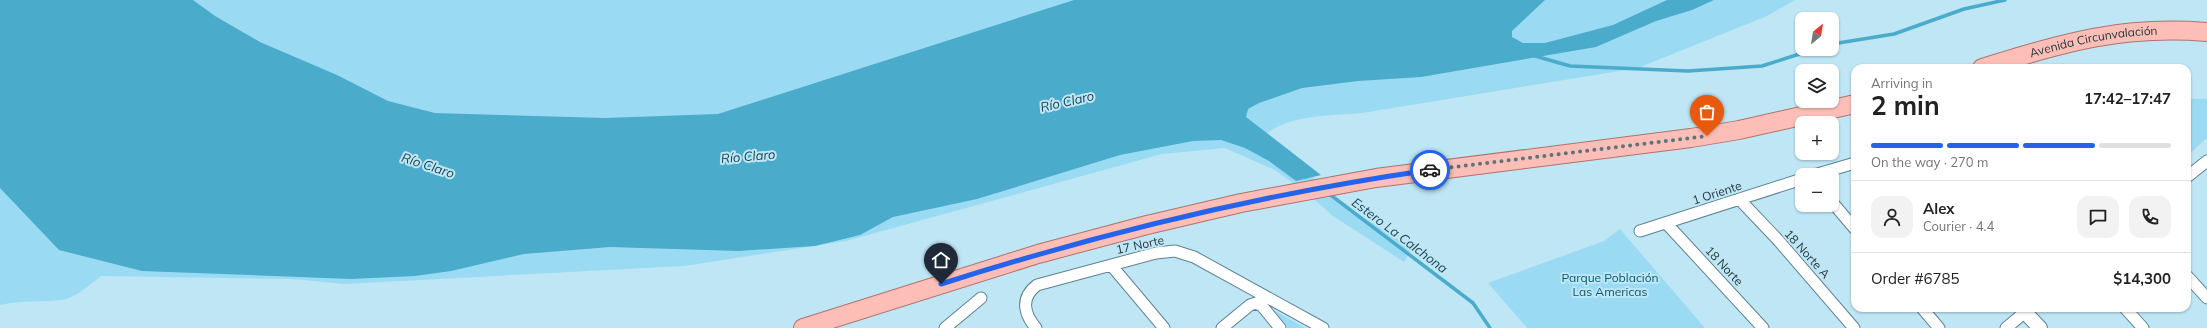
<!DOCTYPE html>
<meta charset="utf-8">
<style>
:root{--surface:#fff;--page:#f2f2f2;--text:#222;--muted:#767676;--line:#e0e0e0;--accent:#2563eb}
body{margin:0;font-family:Mulish,sans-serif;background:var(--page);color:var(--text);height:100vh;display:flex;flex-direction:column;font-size:15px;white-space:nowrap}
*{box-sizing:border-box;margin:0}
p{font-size:13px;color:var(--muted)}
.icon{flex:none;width:22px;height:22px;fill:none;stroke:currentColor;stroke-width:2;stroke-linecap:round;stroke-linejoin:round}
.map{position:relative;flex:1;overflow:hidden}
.sheet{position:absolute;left:1851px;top:64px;width:340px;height:248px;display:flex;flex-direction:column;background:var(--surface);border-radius:12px;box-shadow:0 1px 3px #0004}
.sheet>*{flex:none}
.needle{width:26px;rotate:30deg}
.fabs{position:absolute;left:1795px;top:12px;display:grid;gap:8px}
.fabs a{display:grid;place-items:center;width:44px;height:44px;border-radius:8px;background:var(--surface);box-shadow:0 1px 3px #0004;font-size:20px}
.pin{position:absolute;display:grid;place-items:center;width:34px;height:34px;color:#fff;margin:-41px -17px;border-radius:50% 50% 50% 0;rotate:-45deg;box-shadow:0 0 4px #0007}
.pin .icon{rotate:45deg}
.courier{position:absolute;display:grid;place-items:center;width:40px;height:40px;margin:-20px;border:3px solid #2563eb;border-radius:50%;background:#fff;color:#222;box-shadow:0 1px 5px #0007}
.head em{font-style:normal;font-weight:700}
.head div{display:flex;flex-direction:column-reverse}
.head{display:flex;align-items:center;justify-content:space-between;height:68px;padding:0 20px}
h1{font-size:26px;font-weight:700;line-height:30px}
.bar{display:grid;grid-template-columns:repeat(4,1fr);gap:6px 4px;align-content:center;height:48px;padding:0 20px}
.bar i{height:5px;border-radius:3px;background:var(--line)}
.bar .current{background:var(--accent)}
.bar p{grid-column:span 4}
.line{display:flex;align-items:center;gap:10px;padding:0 20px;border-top:1px solid var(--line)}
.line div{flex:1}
.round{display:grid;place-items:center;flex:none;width:42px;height:42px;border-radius:12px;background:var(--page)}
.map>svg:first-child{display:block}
.green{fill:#9adbf3}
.water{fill:#4aabcb}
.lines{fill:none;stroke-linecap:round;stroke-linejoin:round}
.stream{stroke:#4aabcb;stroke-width:3.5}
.minor-casing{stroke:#5f8390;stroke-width:13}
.tertiary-casing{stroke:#5f8390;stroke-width:16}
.primary-casing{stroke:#b0726d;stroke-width:20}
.minor{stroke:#fff;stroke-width:11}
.tertiary{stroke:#fff;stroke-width:14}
.primary{stroke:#fcbeb7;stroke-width:18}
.done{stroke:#5c747c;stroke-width:4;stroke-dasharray:0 7.2}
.route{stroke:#2563eb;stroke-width:5}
.labels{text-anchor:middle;stroke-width:4;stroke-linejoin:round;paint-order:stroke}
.street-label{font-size:12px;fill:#27373c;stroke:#bfe6f4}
.park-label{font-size:12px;fill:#065a70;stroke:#bfe6f4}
.water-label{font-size:13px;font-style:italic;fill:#1a4553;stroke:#bfe6f4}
</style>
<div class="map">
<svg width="2207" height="328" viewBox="0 0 2207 328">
<rect width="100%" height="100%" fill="#bfe6f4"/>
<!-- green -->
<path class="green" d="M0,0H1795L1767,16L1638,68L1362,113C1332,116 1291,114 1266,134L1302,168L1345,206L1412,248L1404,262L1333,216L1307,193L1275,170L1225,148L1162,154L846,241L684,266L345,284L291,279L101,276C91,284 75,298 62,300C41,302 21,300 0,305Z
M2187,99H2207V138L2187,156Z
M1620,229L1705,328H1527L1488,283L1604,241Z
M1272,309L1305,328H1288Z"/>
<!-- water -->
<path class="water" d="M0,0H193L215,16L260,42L337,75L388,101L435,113L605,118L718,114L1074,0H1545L1512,31V37L1523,43H1545L1613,25L1667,0H1714L1692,10L1656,21L1596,47L1421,77L1358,81L1302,88L1259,103L1248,109L1246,117L1321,175L1296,181L1269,161L1245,148L1221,140L1193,141L1120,155L977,199L893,217L860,235L815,246L739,251L610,247L524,254L451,271L415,276L351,279L142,271L59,250L0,188Z"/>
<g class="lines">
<!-- stream -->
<path class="stream" d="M1832,44L1894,34L1964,9L2005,0
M1535,56L1570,66L1688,71L1762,66L1815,49
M1328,193L1473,303L1490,328"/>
<!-- minor casing -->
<g class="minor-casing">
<path id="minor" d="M1814,175L1855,163
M2187,177L2207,161
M1739,199L1778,240L1854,328
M1832,202L1855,229
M1666,223L1763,328
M1640,231L1802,179
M1111,265L1164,328
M2187,276L2207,298
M1922,308L1939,328
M2125,308L2143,328
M945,328L981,298
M1036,328C1024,314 1020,298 1037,285L1156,253L1175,251L1194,257L1323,328
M1222,328L1250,305L1256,303L1262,306L1280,328
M2006,328L2030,308"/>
</g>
<!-- tertiary casing -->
<g class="tertiary-casing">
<path id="tertiary" d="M2021,308L2040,328"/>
</g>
<!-- primary casing -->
<g class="primary-casing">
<g id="primary">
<path id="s1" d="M1982,68C2064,43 2120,25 2207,32"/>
<path d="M803,328L1038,254L1147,225L1241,203L1376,178L1691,138L1739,130L1855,104"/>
</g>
</g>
<!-- minor -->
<use href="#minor" class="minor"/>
<!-- tertiary -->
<use href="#tertiary" class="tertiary"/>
<!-- primary -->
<use href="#primary" class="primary"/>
</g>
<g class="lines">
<!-- done -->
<path class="done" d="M1430,170L1707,136"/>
<!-- route -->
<path class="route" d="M941,284C1101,233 1263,194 1430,170"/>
</g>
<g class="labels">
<!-- street labels -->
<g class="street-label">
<text dy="4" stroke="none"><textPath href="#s1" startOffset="115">Avenida Circunvalación</textPath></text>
<text transform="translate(1717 193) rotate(-18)" y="4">1 Oriente</text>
<text transform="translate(1140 245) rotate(-12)" y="4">17 Norte</text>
<text transform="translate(1807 254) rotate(48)" y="4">18 Norte A</text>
<text transform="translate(1724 266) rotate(47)" y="4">18 Norte</text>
</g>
<!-- park labels -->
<g class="park-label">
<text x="1610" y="282">Parque Población<tspan x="1610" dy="14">Las Americas</tspan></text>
</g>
<!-- water labels -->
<g class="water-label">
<text transform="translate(1067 101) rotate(-13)" y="5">Río Claro</text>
<text transform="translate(748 156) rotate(-5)" y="5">Río Claro</text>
<text transform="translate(428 165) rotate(18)" y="5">Río Claro</text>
<text transform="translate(1400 235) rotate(37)" y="5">Estero La Calchona</text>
</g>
</g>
</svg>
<div class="fabs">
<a><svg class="needle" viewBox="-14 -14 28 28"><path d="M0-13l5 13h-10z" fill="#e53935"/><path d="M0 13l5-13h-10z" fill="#767676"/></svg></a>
<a><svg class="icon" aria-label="layers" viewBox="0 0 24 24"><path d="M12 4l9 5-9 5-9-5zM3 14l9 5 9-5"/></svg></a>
<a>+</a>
<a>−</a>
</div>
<div class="pin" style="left:1707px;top:136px;background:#ea580c"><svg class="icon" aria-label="bag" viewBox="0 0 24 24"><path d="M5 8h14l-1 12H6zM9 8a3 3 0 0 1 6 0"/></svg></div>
<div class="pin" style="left:941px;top:284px;background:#1f2937"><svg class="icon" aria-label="home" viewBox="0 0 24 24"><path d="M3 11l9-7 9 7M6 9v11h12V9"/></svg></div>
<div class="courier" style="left:1430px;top:170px"><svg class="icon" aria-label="car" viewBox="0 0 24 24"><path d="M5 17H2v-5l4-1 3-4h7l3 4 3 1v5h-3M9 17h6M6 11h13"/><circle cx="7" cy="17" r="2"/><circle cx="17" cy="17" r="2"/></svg></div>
<section class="sheet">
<div class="head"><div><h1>2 min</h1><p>Arriving in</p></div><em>17:42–17:47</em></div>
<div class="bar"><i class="current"></i><i class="current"></i><i class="current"></i><i></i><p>On the way · 270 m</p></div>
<div class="line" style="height:72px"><a class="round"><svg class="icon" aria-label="person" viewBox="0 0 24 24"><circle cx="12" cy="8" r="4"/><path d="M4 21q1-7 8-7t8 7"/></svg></a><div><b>Alex</b><p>Courier · 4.4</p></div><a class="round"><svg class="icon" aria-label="chat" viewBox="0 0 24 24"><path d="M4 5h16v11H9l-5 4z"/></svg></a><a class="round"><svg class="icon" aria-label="phone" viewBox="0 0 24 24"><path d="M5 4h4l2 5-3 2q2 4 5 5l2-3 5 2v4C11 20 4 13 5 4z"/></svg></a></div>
<div class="line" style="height:52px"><div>Order #6785</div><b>$14,300</b></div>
</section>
</div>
